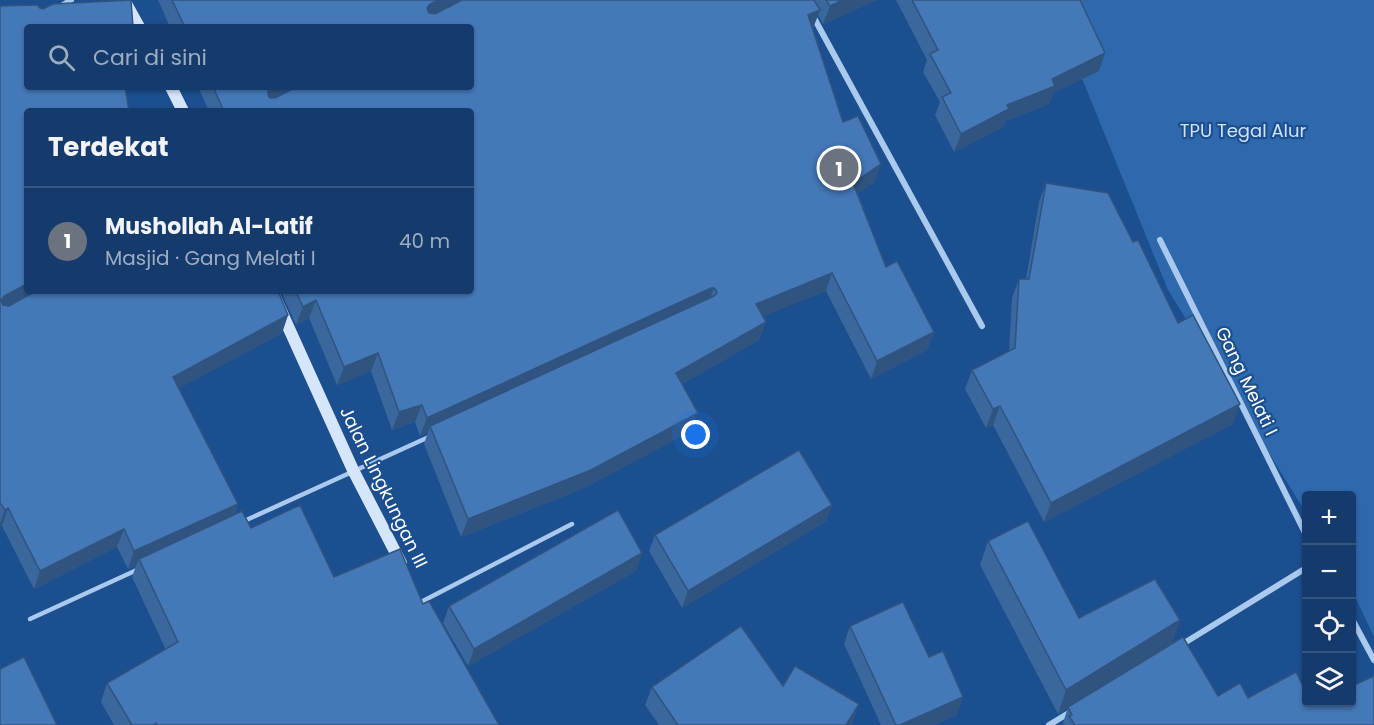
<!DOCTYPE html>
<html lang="id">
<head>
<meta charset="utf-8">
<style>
  :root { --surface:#143b6b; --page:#1d4271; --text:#f1f3f6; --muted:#9dadc1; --line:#33557e; --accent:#e797bd }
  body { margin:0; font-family:Poppins,sans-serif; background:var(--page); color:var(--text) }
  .controls { position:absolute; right:18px; bottom:18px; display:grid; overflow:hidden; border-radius:6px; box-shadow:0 2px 4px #0004 }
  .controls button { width:54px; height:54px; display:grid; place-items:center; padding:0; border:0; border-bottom:2px solid var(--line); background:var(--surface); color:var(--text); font:30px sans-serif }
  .you { position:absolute; left:696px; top:435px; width:21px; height:21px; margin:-15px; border:4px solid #fff; border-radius:50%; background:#1a73e8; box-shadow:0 0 0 9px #1a73e833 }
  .badge { display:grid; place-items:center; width:39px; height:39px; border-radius:50%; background:var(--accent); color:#fff; font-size:20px; font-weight:700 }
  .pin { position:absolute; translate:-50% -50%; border:3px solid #fff; box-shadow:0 2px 6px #0006 }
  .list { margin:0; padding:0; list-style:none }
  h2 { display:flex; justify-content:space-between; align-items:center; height:78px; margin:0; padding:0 24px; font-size:26px }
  h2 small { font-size:20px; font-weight:400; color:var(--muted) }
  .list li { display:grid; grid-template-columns:39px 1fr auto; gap:18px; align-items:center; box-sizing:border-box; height:108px; padding:0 24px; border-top:2px solid var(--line) }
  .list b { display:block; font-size:22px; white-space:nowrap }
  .list p { margin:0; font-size:20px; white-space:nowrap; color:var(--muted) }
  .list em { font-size:20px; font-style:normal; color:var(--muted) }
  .icon { flex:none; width:33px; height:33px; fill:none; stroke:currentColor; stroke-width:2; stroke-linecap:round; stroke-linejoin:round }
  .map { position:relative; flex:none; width:1374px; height:725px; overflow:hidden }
  .search { position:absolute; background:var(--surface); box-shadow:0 2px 4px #0004; left:24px; top:24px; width:450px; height:66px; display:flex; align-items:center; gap:15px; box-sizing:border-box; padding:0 21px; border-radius:6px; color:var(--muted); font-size:22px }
  .panel { position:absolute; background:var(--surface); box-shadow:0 2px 4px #0004; left:24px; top:108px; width:450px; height:186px; border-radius:6px }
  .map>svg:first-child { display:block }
</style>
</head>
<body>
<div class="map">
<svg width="1374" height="725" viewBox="0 0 1374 725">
  <rect width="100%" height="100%" fill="#1b4f8f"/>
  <path fill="#2e69ad" d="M1042,0H1374V637L1352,590V496H1306V513L1168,290L1081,76Z"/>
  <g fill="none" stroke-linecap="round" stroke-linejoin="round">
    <g stroke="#a9c9ee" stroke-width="4.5">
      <path d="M242,522L431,436"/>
      <path d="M421,602L572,524"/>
      <path d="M30,619L139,569"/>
    </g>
    <g stroke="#a9c9ee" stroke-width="6">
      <path d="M60,7L71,0"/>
      <path d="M813,16L982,326"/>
      <path d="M1160,240L1306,535"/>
      <path d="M1352,619L1374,660"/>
      <path d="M1181,645L1306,568"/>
      <path d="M1049,725L1072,711"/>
    </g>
    <g stroke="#d6e6fa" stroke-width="12">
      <path d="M124,0L139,27"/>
      <path d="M171,87L183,111"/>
      <path d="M272,291L353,470L401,563"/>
    </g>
  </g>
  <g fill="#3a679d">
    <path d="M158,0H877L823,24L818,15L813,28L843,122L875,182L858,193L886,267L934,332L927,350L871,379L826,291L762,316L766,322L759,340L682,384L691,431L584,488L461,537L424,444L428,432L420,436L415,422L392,430L371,371L337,385L309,318L296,325L281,291H471V111H209L198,87H471V27H170Z"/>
    <path d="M896,0H1080L1105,53L1099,71L1053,93L1049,104L1005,121L1003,127L954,152L935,115L940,102L923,72L927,60Z"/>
    <path d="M0,6L27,291L288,315L282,333L179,388L238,504L234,515L251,528L334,577L423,604L499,725H114L101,702L107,683L166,650L132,577L136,566L128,569L117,547L34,589L2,526L0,527Z"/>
    <path d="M1046,183L1133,242L1233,424L1044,522L993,425L986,428L965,389L972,370L1009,351L1012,298L1019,279H1026L1039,202Z"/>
    <path d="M832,505L826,521L682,608L649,551L655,535Z"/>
    <path d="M988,541L1079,618L1172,644L1058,714L980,565Z"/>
    <path d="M642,553L636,571L468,666L443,623L449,606Z"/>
    <path d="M850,626L929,657L957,715L934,725H881L844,644Z"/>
    <path d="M783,686L853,722L851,725H659L645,705L652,687Z"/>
    <path d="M1218,696L1313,704L1374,725H1064L1063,723L1068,707Z"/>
  </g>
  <g fill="#305480">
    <path d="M439,0H468L424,22L427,8L430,4Z"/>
    <path d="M843,0H877L823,24L830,6Z"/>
    <path d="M820,10L813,28L802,33L808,15Z"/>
    <path d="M1105,53L1099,71L1053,93L1049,104L1005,121L1003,127L954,152L961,134L1007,105L1052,79Z"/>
    <path d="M273,87H301L264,106L268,91Z"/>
    <path d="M881,164L875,182L847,200L853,183Z"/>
    <path d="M832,273L826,291L749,322L756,304Z"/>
    <path d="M27,284V291H41L0,313L1,300L4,296Z"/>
    <path d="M711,288H714L707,306L430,426L428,432L420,436L427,418Z"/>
    <path d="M316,300L309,318L296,325L303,307Z"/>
    <path d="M288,315L282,333L166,395L173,377Z"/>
    <path d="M766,322L759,340L670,391L676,373Z"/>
    <path d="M934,332L927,350L871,379L877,361Z"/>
    <path d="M378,353L371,371L337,385L344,367Z"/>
    <path d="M1240,404L1233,424L1044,522L1051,503Z"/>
    <path d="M422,405L415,422L392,430L399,412Z"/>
    <path d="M1000,406L993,425L986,428L993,409Z"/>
    <path d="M698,413L691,431L584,488L461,537L468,519Z"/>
    <path d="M238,504L231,522L139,559L136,566L128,569L134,551Z"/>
    <path d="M832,505L826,521L682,608L688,591Z"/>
    <path d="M8,508L2,526L0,527V523L5,510Z"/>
    <path d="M124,529L117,547L34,589L40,571Z"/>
    <path d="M642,553L636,571L468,666L474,649Z"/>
    <path d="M1180,620L1172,644L1058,714L1066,690Z"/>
    <path d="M963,697L957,715L934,725H900Z"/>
    <path d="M859,704L853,722L851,725H846Z"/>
  </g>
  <g fill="#4478b7" stroke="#305480" stroke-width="1.5">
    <path d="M131,0L133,27H27V87H125L129,111H27V284L4,296L1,300L3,305L9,306L36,291H278L288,315L173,377L238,504L134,551L124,529L40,571L8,508L5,510L0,503V6L37,5L40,8L43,9L53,4Z"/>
    <path d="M172,0H439L430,4L427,8L429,13L435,14L462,0H814L820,10L808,15L843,122L858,116L881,164L853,183L886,267L897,261L934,332L877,361L832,273L756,304L766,322L676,373L698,413L591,470L468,519L430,426L714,296L717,293L716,290L714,288H711L427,418L422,405L399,412L378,353L344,367L316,300L303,307L296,291H471V111H224L213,87H273L268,91V95L270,98H275L296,87H471V27H185Z"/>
    <path d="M826,0H843L830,6Z"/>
    <path d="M912,0H1080L1105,53L1052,79L1055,86L1007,105L1009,109L961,134L942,97L951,93L930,54L938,50Z"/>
    <path d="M1046,183L1108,193L1133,242L1138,240L1178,323L1193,315L1240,404L1051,503L1000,406L993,409L972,370L1015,348L1019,279H1029Z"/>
    <path d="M799,450L832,505L688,591L655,535Z"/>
    <path d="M300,505L334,577L400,549L423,604L429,601L499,725H157L156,723L153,725H132L107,683L178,642L139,559L242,511L251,528Z"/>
    <path d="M618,510L642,553L474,649L449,606Z"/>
    <path d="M1028,521L1079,618L1155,579L1180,620L1066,690L988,541Z"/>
    <path d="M903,602L929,657L943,651L963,697L900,725H896L850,626Z"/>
    <path d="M741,626L783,686L795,666L859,704L846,725H678L652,687Z"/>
    <path d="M1183,637L1218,696L1240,683L1248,698L1296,672L1306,692V702H1312L1313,704L1315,702H1352V686L1374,676V725H1075L1069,716L1072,715L1068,707Z"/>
    <path d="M24,657L57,725H0V669Z"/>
  </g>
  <g text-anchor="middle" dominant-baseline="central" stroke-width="4.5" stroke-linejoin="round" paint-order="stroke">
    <g font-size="18" fill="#cfe3fa" stroke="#1b4f8f">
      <text x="1243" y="130">TPU Tegal Alur</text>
    </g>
    <g font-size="18" fill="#fff" stroke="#1b4f8f">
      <text transform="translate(1247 381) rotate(64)">Gang Melati I</text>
      <text transform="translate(384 487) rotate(64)">Jalan Lingkungan III</text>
    </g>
  </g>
</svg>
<div class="controls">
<button>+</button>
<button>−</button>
<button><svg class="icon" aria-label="locate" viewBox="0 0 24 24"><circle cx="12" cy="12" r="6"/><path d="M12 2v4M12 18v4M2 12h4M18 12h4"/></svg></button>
<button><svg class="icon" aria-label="layers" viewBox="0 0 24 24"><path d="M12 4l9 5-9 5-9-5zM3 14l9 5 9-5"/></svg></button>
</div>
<div class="you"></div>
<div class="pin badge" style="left:839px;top:168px;background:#6b7280">1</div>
<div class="search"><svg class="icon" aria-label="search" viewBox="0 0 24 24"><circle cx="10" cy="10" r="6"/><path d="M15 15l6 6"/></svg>Cari di sini</div>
<section class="panel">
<h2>Terdekat<small></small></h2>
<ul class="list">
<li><span class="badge" style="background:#6b7280">1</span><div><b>Mushollah Al-Latif</b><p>Masjid · Gang Melati I</p></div><em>40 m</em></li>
</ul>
</section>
</div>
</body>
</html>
